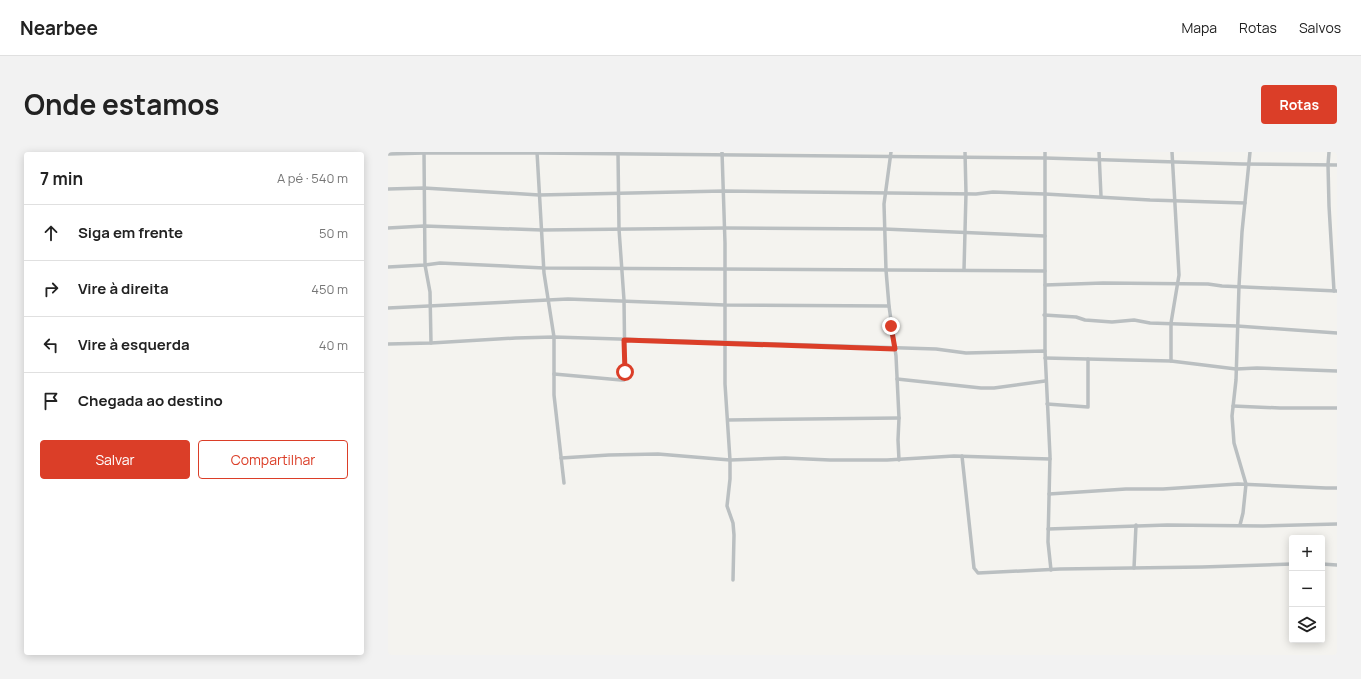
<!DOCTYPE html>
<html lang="pt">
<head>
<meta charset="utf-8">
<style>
  :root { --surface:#fff; --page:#f2f2f2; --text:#222; --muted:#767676; --line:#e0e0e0; --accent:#db3e28 }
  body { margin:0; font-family:Manrope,sans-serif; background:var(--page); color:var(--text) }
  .controls { position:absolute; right:12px; bottom:12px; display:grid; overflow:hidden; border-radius:4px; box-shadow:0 2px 10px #0003 }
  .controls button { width:36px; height:36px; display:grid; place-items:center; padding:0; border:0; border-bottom:1px solid var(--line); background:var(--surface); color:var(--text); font:20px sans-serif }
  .stop { position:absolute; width:12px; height:12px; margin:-9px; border:3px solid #db3e28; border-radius:50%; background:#fff }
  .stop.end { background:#db3e28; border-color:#fff; box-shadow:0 1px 4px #0008 }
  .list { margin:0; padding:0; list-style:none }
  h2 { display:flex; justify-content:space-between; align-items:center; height:52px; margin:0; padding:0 16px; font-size:17px }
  h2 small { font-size:13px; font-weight:400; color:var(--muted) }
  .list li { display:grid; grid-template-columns:26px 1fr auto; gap:12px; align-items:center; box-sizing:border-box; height:56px; padding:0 16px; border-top:1px solid var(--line) }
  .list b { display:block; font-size:15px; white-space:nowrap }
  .list em { font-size:13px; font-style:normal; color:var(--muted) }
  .actions { display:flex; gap:8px; padding:12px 16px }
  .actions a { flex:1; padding:9px 0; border:1px solid var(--accent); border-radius:4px; text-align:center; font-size:14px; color:var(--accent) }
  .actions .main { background:var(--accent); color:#fff }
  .icon { flex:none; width:22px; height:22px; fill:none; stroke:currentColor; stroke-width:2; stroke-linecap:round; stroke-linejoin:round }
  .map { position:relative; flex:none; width:949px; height:503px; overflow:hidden; border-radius:4px }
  header { display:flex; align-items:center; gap:24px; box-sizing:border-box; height:56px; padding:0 20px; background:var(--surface); border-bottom:1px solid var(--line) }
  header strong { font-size:19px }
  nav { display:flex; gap:22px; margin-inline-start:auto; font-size:14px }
  .intro { display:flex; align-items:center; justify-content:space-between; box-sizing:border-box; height:96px; padding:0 24px }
  h1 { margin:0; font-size:28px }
  .button { padding:10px 18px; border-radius:4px; background:var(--accent); color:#fff; font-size:14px; font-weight:700 }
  main { display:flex; gap:24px; padding:0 24px }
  aside { flex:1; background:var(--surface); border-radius:4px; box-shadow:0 2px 10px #0003 }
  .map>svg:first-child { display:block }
</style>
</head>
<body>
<header>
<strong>Nearbee</strong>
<nav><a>Mapa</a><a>Rotas</a><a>Salvos</a></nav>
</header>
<div class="intro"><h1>Onde estamos</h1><a class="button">Rotas</a></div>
<main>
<aside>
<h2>7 min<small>A pé · 540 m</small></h2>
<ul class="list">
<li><svg class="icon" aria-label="ahead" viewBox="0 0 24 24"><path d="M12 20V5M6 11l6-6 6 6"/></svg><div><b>Siga em frente</b></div><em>50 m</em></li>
<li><svg class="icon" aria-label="right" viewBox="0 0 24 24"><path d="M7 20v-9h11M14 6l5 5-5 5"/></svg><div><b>Vire à direita</b></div><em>450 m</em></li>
<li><svg class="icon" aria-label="left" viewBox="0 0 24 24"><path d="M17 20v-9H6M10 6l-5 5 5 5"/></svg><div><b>Vire à esquerda</b></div><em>40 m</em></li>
<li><svg class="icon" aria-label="arrive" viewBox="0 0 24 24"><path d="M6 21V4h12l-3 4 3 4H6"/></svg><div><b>Chegada ao destino</b></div></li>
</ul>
<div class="actions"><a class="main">Salvar</a><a>Compartilhar</a></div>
</aside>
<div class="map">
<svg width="949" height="503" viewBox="0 0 949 503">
  <rect width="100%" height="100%" fill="#f4f3ef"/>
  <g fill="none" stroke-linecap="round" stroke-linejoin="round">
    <g stroke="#babfc1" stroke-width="3.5">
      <path d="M36,0L37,113L42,140L43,191"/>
      <path d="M149,0L156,121L166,185V243L176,331"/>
      <path d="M334,0L337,91V232L342,308V327L339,354L345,371L346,383L345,428"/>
      <path d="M503,0L496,52L498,118L501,154L508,204L511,266L510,288L511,308"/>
      <path d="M711,0L713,44"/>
      <path d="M784,0L791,123L783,171V209L848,217L869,216L949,219"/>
      <path d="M941,0L940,13L941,54L946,139"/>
      <path d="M0,2L36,1H149L657,6L854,12L949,13"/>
      <path d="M0,37L36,36L151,43L336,39L588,42L605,40L657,42L762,48L857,51"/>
      <path d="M0,76L36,74L154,78L337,76L496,77L657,84"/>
      <path d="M0,115L37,113L52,111L156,116L657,119"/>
      <path d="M576,118L578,41L577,0"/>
      <path d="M657,133L715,131L820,132L834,134L949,139"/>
      <path d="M0,156L180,147L337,153L501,154"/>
      <path d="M656,163L688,165L697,168L724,170L746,168L762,171L849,174L949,181"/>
      <path d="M0,192L43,191L128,186L166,185L548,197L578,201L657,199L662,304L660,390L663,418"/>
      <path d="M657,199V0"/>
      <path d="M657,206L783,209"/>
      <path d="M166,222L233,228H236L237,226L236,148L231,77L230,1"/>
      <path d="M509,227L593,236H606L657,229"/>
      <path d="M659,252L700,255V207"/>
      <path d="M845,254L892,256H949"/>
      <path d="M340,268L511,266"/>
      <path d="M574,304L586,416L590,421L672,417L814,415L904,412"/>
      <path d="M173,306L221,303L270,302L342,308L397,306L442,308H499L566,304L662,307"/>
      <path d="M661,342L738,337H775L850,332L938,336H949"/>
      <path d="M852,373L855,361L858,332L846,291L844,264L848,228L851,134L854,80L862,0"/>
      <path d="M660,377L779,373L875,374L949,372"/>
      <path d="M934,412L949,413"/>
      <path d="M746,416L748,373"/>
    </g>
  </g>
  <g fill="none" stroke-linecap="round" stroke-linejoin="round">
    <path stroke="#db3e28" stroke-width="5" d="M237,220L236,188L507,197L503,174"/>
  </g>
</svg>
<div class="controls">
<button>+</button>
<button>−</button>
<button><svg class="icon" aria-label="layers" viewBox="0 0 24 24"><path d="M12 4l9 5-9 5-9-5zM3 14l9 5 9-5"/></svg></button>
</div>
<div class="stop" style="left:237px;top:220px"></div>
<div class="stop end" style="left:503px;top:174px"></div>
</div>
</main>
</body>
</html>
